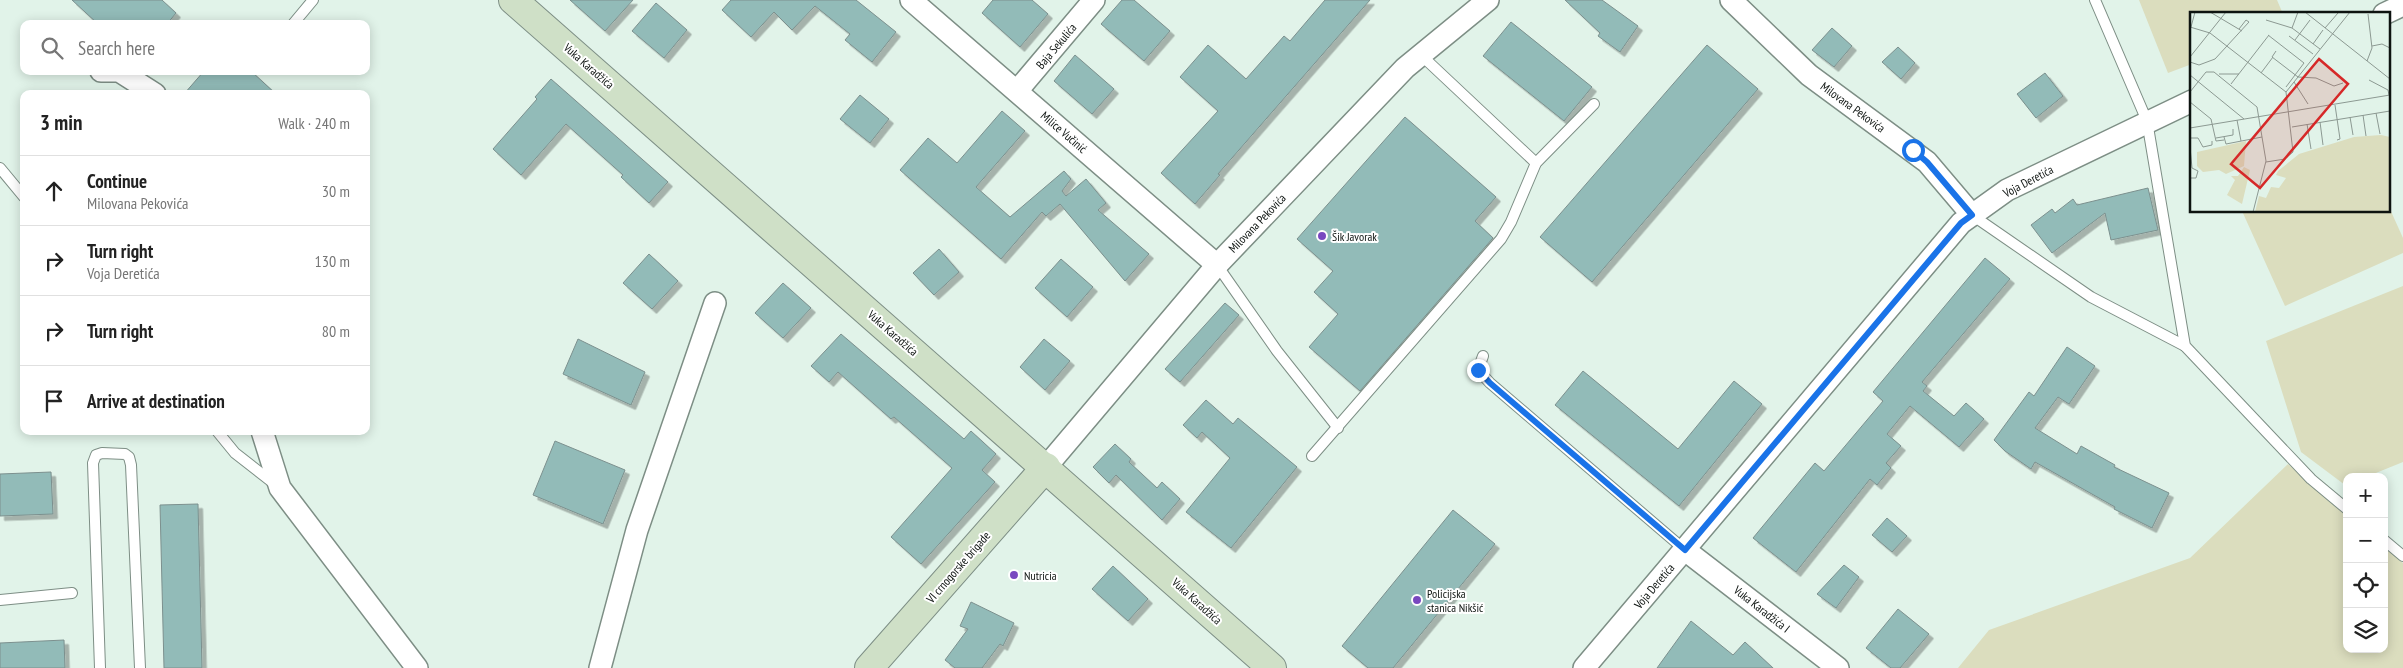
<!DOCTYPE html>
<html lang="en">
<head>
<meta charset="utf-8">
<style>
  :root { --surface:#fff; --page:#f6f6f6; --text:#222; --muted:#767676; --line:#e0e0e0 }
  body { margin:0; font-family:"PT Sans Narrow",sans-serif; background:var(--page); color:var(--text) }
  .controls { position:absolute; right:15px; bottom:15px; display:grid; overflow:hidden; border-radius:10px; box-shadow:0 2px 12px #0003 }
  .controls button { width:45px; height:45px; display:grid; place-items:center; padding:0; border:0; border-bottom:1px solid var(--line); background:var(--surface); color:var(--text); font:25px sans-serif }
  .stop { position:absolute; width:15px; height:15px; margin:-11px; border:4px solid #1a73e8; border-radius:50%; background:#fff }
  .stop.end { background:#1a73e8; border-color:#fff; box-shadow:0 1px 5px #0008 }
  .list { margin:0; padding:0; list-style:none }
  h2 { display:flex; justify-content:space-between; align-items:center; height:65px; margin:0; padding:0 20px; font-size:21px }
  h2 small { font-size:16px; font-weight:400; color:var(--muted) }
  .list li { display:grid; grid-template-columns:32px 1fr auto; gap:15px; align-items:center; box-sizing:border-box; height:70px; padding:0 20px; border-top:1px solid var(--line) }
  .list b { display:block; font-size:19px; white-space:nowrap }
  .list p { margin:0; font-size:16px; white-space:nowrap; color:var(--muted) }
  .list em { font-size:16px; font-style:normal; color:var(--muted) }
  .icon { flex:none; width:28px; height:28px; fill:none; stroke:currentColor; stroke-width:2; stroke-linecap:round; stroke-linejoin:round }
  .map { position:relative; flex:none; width:2403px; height:668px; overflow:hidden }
  .search { position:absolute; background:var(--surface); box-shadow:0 2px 12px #0003; left:20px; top:20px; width:350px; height:55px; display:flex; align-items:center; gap:12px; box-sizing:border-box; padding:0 18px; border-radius:10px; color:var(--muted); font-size:19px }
  .panel { position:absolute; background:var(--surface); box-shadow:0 2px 12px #0003; left:20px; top:90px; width:350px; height:345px; border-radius:10px }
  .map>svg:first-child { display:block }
</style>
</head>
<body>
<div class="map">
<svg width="2403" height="668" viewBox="0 0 2403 668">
  <defs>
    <filter id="shadow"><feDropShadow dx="4.5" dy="4.5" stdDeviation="0" flood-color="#0004"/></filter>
  </defs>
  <rect width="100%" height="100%" fill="#e1f3e9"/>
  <g fill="#dbddbe">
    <path d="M2139,0H2277L2283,14H2192V64L2168,73Z"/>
    <path d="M2389,207L2403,238V253L2285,306L2242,211H2389Z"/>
    <path d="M2403,286V462L2366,477H2347L2345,485L2301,452L2266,341Z"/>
    <path d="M2288,464L2347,515V649H2384V547L2403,563V668H1958L1989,630L2190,558Z"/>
  </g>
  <g fill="#92bbb8" stroke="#7c908e" filter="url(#shadow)">
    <path d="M72,0H162L176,13L167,24H98Z"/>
    <path d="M570,0H633L605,31Z"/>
    <path d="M731,0H856L896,32L872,62L845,40L850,34L815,6L792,30L774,12L751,37L722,10Z"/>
    <path d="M993,0H1032L1048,14L1020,47L982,13Z"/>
    <path d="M1122,0H1134L1170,31L1144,61L1101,24Z"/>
    <path d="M1325,0H1370L1218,174L1220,175L1195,204L1161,173L1218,111L1180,77L1208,45L1246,79L1284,36L1290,41Z"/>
    <path d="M1565,0H1602L1638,26L1620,52L1598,36L1600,33Z"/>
    <path d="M656,3L687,30L664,58L632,31Z"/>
    <path d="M1511,22L1592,87L1564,121L1483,56Z"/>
    <path d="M1832,28L1852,46L1834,67L1812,50Z"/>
    <path d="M1707,45L1758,89L1592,282L1540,237Z"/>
    <path d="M1898,47L1915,63L1901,79L1882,62Z"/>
    <path d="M1075,55L1114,89L1092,114L1054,81Z"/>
    <path d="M204,71H251L276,94H184Z"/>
    <path d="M2045,73L2063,96L2036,118L2017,94Z"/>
    <path d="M551,79L668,182L649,203L621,177L623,175L566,124L521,175L493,149L537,99L535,97Z"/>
    <path d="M860,95L889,119L870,143L840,119Z"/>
    <path d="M1002,111L1025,131L976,187L1010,217L1064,171L1071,179L1062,191L1066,196L1086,179L1106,203L1098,210L1149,254L1125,281L1060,204L1046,216L1042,212L1001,259L900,170L928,138L957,163Z"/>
    <path d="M1405,117L1496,197L1475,221L1493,238L1360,391L1309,347L1338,314L1314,292L1333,271L1297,239Z"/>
    <path d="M2148,188L2158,230L2111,240L2105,213L2052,253L2031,225L2052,209L2055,213L2073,199L2077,205Z"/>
    <path d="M939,249L959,272L934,295L913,273Z"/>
    <path d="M649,254L678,281L652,309L623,283Z"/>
    <path d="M1985,258L2010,279L1922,382L1927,386L1923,391L1954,416L1966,403L1984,419L1959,447L1910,406L1887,434L1901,446L1886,463L1891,468L1877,485L1870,479L1796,572L1753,538L1815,463L1824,471L1883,401L1873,392Z"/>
    <path d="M1061,259L1093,287L1067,317L1035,288Z"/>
    <path d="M783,283L811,308L783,338L755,313Z"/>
    <path d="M1225,303L1239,315L1180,382L1165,369Z"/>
    <path d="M841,334L964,439L971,431L996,454L982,470L995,482L921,564L891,537L952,468L894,417L891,419L838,372L829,382L811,366Z"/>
    <path d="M578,339L645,372L631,405L563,374Z"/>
    <path d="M1044,339L1070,361L1045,390L1020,367Z"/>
    <path d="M2067,347L2095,366L2069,404L2058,397L2035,428L2077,454L2081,446L2115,465L2114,467L2169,493L2152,528L2114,509L2115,507L2035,462L2031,469L2005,451L1994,440L2029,392L2034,396Z"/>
    <path d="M1583,371L1678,449L1734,381L1762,404L1679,506L1555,405Z"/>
    <path d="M1206,400L1233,424L1238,418L1297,467L1231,548L1186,512L1230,458L1202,432L1197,438L1183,425Z"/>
    <path d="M555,441L625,470L603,524L533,495Z"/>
    <path d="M1115,444L1131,459L1129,462L1157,488L1162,482L1180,499L1162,520L1116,475L1109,483L1093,467Z"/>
    <path d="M51,472L53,514L0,516V474Z"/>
    <path d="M198,504L202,668H164L160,505Z"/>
    <path d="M1453,510L1495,544L1393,668H1368L1342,646Z"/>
    <path d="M1887,518L1907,536L1892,552L1872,535Z"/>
    <path d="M1844,565L1859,577L1836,608L1817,594Z"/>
    <path d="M1113,566L1148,599L1128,621L1092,589Z"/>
    <path d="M971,602L1014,623L1003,646L1000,644L982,668H955L945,660L968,629L960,626Z"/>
    <path d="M1898,609L1929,634L1900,668H1891L1866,648Z"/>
    <path d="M1691,621L1733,655L1745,642L1773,668H1657Z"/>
    <path d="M64,640L65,668H0V643Z"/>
  </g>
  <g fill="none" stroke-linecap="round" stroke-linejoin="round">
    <defs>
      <g id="lane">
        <path d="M2095,0L2147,121L2185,346L2311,479L2347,509"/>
        <path d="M293,24L313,0"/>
        <path d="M1421,55L1536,163"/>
        <path d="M0,168L24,197"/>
        <path d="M1972,215L2091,297L2185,346"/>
        <path d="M1217,265L1277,351L1338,428"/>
        <path d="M1483,356L1478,370L1490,383L1685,550"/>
        <path d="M217,431L235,453L276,485"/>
        <path d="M1312,456L1501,239L1511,222L1536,163L1594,104"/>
        <path d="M2384,540L2403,556"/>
        <path d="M0,600L72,593"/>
        <path d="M100,668L93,463L96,455L102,453L125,454L129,457L131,465L140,668"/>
      </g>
      <g id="street">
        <path d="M911,0L1217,265"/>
        <path d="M1731,0L1809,75L1927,162L1972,215"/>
        <path d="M2384,14L2403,5"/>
        <path d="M101,71H119L155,94"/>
        <path d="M1017,91L1094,0"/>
        <path d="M262,431L280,488L417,668"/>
        <path d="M1046,467L1217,265L1405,68L1488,0"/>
        <path d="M1685,550L1838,668"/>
        <path d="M600,668L637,530L715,303"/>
        <path d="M1584,668L1961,223L2007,190L2192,101"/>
      </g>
      <g id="secondary">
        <path d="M513,0L1272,668"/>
        <path d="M869,668L1046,467"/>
      </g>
    </defs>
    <use href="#lane" stroke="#7d8e85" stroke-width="12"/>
    <use href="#street" stroke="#7d8e85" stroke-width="24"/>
    <use href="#secondary" stroke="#7d8e85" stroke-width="30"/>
    <use href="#lane" stroke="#fff" stroke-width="10"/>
    <use href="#street" stroke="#fff" stroke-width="21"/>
    <use href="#secondary" stroke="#cfe0c7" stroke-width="28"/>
  </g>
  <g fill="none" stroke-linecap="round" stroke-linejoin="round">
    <path stroke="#1a73e8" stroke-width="6" d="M1478,370L1490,383L1685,550L1961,223L1972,215L1927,162L1913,150"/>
  </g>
  <g fill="#7948c0" stroke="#fff" stroke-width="2">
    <circle cx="1322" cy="236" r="5"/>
    <circle cx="1014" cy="575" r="5"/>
    <circle cx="1417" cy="600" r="5"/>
  </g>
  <g text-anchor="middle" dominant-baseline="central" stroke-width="4" stroke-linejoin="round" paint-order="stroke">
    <g font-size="12" fill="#0d1310" stroke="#fff">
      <text transform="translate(1056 46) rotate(-50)">Baja Sekulića</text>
      <text transform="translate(589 66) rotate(41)">Vuka Karadžića</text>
      <text transform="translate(1853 107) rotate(36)">Milovana Pekovića</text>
      <text transform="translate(1064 132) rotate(41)">Milice Vučinić</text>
      <text transform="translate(2028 181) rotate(-28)">Voja Deretića</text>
      <text transform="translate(1257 223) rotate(-46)">Milovana Pekovića</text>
      <text transform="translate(893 333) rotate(41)">Vuka Karadžića</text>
      <text transform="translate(958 567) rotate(-49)">VI crnogorske brigade</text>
      <text transform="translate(1654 586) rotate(-50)">Voja Deretića</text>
      <text transform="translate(1197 601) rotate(42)">Vuka Karadžića</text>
      <text transform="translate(1762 609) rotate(38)">Vuka Karadžića I</text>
    </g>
    <g font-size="12" fill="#0d1310" stroke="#fff" text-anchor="start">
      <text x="1332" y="236">Šik Javorak</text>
      <text x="1024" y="575">Nutricia</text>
      <text x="1427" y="593">Policijska<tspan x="1427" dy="14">stanica Nikšić</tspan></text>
    </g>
  </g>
  <g transform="translate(2190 12)">
    <rect width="200" height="200" fill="#e1f3e9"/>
    <path d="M191,123L200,125V200H65L69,184L76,186L81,175L89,176L96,166L86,163L88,159L109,142L164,125ZM56,129L54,154L36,162L29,158L13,160L7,154V140ZM54,155L60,158L52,192L37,183L45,168L41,164H48Z" fill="#dbddbe"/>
    <path fill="none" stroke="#8c9992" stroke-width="1" d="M20,0L52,19M115,0L200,67M76,8L102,16L130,37M0,15L20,21L96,80M1,15L5,0M102,16L108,0M135,16L148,1M78,23L114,51L96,75M99,24L123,42M105,28L120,8M123,32L133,18M182,34L192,32L200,36M86,39L82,45L108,65L126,66L144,74L153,71M0,45L36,0M177,49L182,36L178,2M0,50L9,53L25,47L59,10L56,8L49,17M71,61L83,45M29,62H49M0,63L54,107M179,68L198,78L199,83M104,70L118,92M41,72L79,23M0,80L16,60H24L67,95L76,149L63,200M0,90L21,107L26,129L34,128M145,93L150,127L147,128M186,101L190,122M173,103L176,124M160,105L163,123M47,108L51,129M130,110L133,133M117,112L121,137M102,115L200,99M0,116L200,83M34,125L36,132L72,125M0,126H8L13,135L22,133V129M26,126L43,123V117M0,135L2,156M76,150L95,147L103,140L96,80L160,0M0,166H6L8,159L2,156"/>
    <path fill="#d62828" fill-opacity="0.15" stroke="#d62828" stroke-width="2.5" d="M129,47L158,72L70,176L41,152Z"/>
    <rect width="200" height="200" fill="none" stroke="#0d1310" stroke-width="2.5"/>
  </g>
</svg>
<div class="controls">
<button>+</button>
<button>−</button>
<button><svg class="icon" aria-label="locate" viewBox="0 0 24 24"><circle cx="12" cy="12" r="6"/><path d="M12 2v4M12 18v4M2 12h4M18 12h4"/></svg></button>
<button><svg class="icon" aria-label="layers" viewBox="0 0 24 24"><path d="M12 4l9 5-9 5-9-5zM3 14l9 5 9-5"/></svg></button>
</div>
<div class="stop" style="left:1913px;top:150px"></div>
<div class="stop end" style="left:1478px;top:370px"></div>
<div class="search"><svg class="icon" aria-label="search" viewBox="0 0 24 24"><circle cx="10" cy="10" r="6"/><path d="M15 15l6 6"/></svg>Search here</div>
<section class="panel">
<h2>3 min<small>Walk · 240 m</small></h2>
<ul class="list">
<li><svg class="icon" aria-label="ahead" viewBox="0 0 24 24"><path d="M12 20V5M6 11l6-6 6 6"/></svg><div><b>Continue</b><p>Milovana Pekovića</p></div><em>30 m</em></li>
<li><svg class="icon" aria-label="right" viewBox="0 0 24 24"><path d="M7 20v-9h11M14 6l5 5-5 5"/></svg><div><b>Turn right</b><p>Voja Deretića</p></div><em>130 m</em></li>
<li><svg class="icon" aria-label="right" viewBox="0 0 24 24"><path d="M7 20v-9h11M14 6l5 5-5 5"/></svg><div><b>Turn right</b></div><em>80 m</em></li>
<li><svg class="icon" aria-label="arrive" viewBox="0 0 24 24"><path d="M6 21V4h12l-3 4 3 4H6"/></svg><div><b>Arrive at destination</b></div></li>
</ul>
</section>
</div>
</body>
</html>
